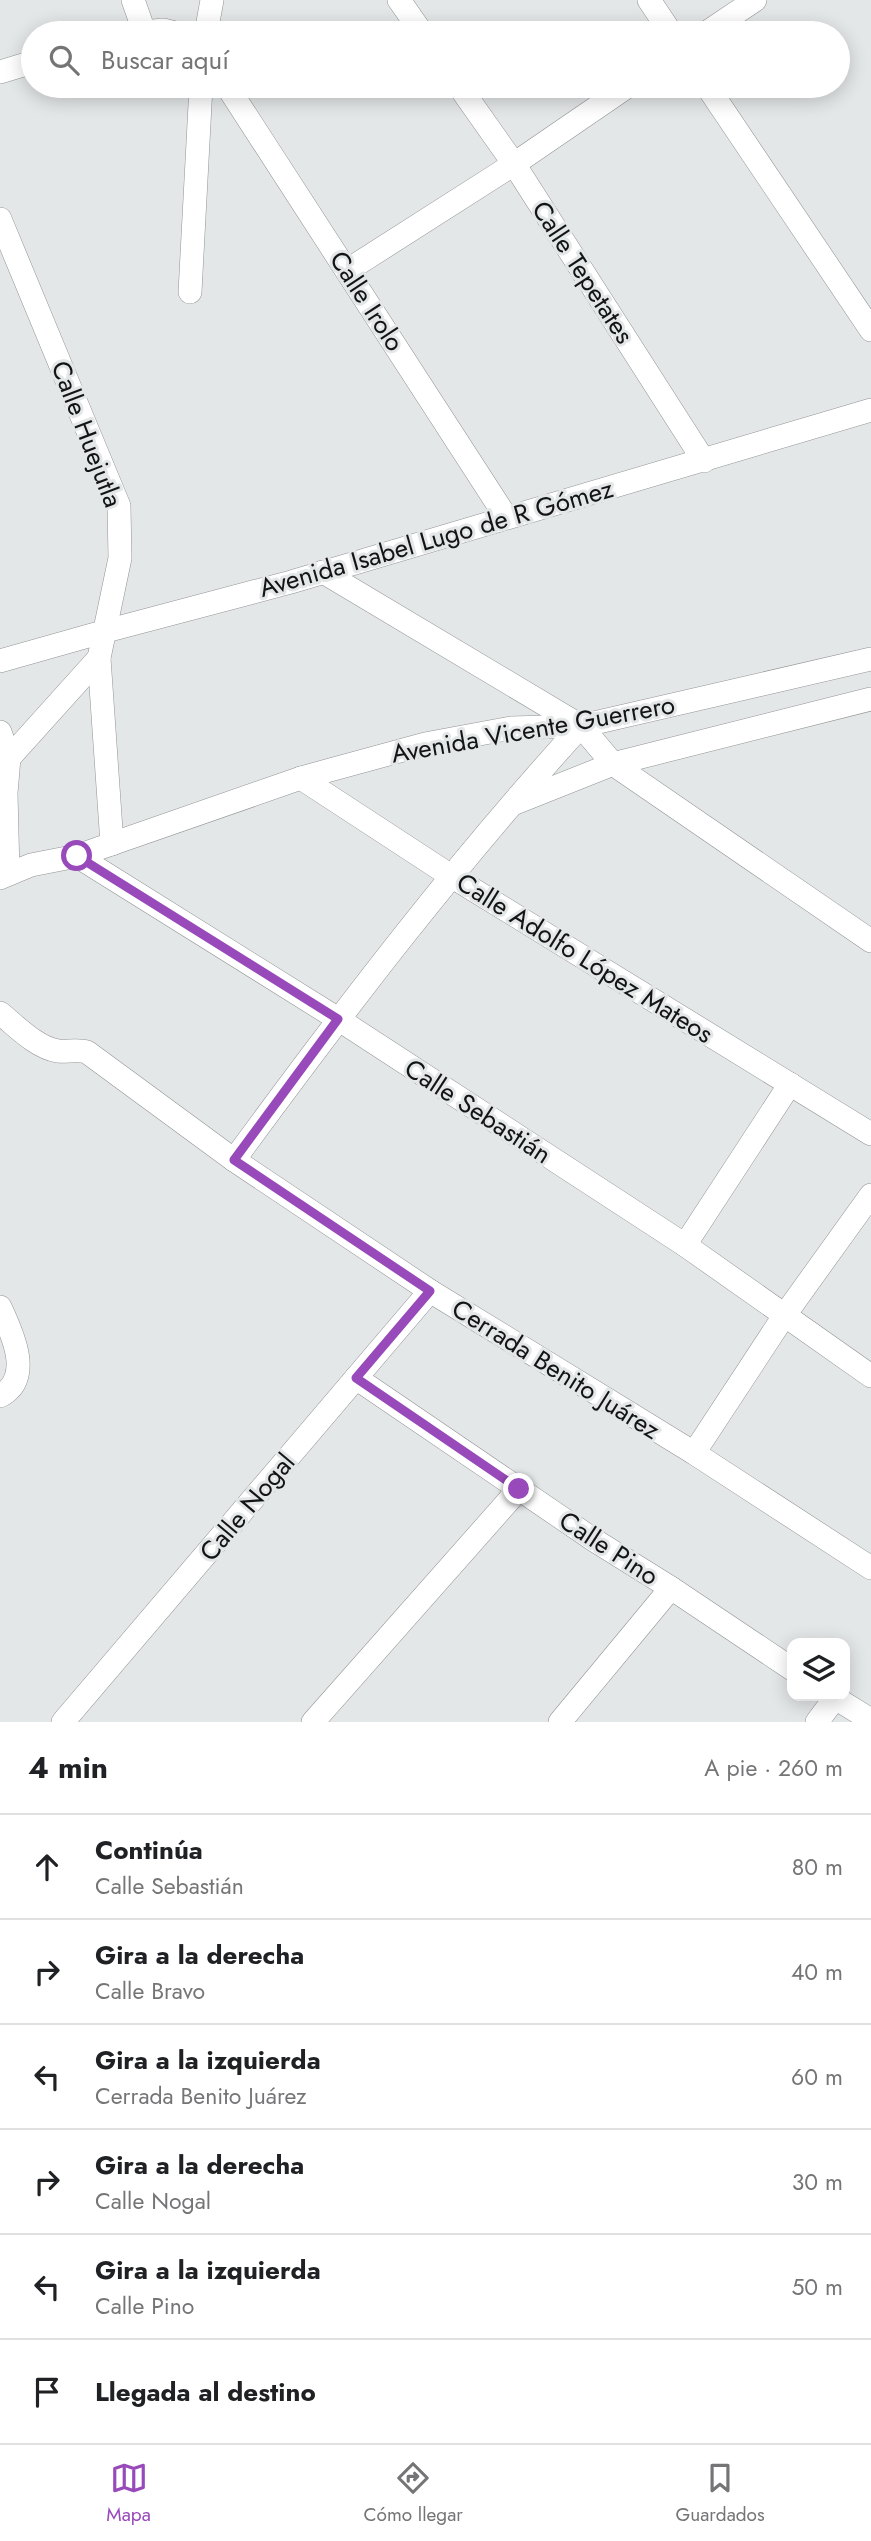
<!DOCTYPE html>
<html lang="es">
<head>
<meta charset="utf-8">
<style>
  :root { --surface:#fff; --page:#f6f6f6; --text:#202124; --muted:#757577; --line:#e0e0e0; --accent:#9849ba }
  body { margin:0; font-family:Jost,sans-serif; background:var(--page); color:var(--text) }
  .controls { position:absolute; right:21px; bottom:21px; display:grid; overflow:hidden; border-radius:14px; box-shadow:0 4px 18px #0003 }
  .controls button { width:63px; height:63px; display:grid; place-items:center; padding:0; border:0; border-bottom:2px solid var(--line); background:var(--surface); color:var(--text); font:35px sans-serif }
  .stop { position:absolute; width:21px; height:21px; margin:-16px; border:5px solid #9849ba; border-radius:50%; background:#fff }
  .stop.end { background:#9849ba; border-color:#fff; box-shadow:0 2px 7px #0008 }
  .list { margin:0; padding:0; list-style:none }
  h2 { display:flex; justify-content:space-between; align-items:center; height:91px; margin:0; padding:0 28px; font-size:30px }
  h2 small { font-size:23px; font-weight:400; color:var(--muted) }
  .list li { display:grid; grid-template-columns:46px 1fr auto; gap:21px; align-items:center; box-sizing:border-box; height:105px; padding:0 28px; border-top:2px solid var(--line) }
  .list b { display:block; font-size:26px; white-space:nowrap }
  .list p { margin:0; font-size:23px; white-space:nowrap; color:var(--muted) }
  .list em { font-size:23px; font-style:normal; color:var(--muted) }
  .icon { flex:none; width:38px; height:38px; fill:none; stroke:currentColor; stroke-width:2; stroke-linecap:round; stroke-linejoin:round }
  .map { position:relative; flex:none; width:871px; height:1722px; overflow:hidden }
  .search { position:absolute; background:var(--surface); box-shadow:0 4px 18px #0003; left:21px; right:21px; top:21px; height:77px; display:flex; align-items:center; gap:18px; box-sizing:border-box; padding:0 24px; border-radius:38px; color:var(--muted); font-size:26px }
  .sheet { height:721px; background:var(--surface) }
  nav { display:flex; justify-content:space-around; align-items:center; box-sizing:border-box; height:98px; border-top:2px solid var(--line); background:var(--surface); font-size:19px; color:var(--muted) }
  nav a { display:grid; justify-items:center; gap:4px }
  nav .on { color:var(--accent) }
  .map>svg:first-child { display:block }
</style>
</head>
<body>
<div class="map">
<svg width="871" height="1722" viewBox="0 0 871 1722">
  <rect width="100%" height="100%" fill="#e4e7e8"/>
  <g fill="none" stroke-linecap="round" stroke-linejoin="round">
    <defs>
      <g id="minor">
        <path d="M133,0L144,31"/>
        <path d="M399,0L422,33"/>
        <path d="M649,0L671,33"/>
        <path d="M136,33L163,30L175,33"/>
        <path d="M206,33L212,0"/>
        <path d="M706,33L755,0"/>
        <path d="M0,72L33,62"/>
        <path d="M227,86L506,517"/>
        <path d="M459,86L514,164L704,461"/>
        <path d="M707,86L871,330"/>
        <path d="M0,219L119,506L120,558L99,658L112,844"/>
        <path d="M348,270L514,164L628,86"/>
        <path d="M190,292L201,86"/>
        <path d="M323,572L581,726L613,764L871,941"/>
        <path d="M0,661L106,631L291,582L871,410"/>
        <path d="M0,732L9,758L6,793L8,873"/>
        <path d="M9,758L99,658"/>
        <path d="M301,778L451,876L871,1134"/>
        <path d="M515,803L613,764L871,699"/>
        <path d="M77,856L338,1019L685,1245L871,1376"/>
        <path d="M0,878L31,865L77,856L301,778L425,744L511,728L581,726L871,659"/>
        <path d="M0,1013C16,1026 37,1048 58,1051C68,1052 77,1049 87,1052L234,1160L430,1291L694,1453L871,1568"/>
        <path d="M234,1160C344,1010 456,863 581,726"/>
        <path d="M685,1245L790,1084"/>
        <path d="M0,1307C12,1333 34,1378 0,1396"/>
        <path d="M356,1378L594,1540L671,1588L792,1669"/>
        <path d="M694,1453L784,1316L871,1195"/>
        <path d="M832,1696L871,1720"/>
        <path d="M63,1722L430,1291"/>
        <path d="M313,1722L519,1489"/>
        <path d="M560,1722L671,1588"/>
        <path d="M817,1722L835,1698"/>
      </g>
    </defs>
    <use href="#minor" stroke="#919395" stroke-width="24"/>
    <use href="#minor" stroke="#fff" stroke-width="23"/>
  </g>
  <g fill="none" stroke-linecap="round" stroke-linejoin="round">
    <path stroke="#9849ba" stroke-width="9" d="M77,856L338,1019L234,1160L430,1291L356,1378L519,1489"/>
  </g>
  <g text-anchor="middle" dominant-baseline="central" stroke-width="6" stroke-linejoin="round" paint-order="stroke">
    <g font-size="26" fill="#131415" stroke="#e4e7e8">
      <text transform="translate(583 272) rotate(57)">Calle Tepetates</text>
      <text transform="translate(367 301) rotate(57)">Calle Irolo</text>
      <text transform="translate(87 434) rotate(69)">Calle Huejutla</text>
      <text transform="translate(436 538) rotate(-16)">Avenida Isabel Lugo de R Gómez</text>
      <text transform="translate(533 729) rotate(-10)">Avenida Vicente Guerrero</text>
      <text transform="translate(585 958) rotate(32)">Calle Adolfo López Mateos</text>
      <text transform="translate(478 1111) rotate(33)">Calle Sebastián</text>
      <text transform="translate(556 1369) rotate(32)">Cerrada Benito Juárez</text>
      <text transform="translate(247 1507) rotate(-50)">Calle Nogal</text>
      <text transform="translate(609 1548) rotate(33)">Calle Pino</text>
    </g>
  </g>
</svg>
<div class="controls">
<button><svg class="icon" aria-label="layers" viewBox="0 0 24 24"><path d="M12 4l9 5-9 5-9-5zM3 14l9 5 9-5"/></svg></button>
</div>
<div class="stop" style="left:77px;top:856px"></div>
<div class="stop end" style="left:519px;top:1489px"></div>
<div class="search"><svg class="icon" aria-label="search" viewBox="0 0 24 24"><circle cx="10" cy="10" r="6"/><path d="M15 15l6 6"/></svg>Buscar aquí</div>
</div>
<section class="sheet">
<h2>4 min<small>A pie · 260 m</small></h2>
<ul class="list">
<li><svg class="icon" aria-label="ahead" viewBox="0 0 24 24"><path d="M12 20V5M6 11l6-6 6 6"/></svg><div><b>Continúa</b><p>Calle Sebastián</p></div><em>80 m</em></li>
<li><svg class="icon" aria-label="right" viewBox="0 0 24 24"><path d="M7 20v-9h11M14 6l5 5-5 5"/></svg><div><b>Gira a la derecha</b><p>Calle Bravo</p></div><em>40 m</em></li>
<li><svg class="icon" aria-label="left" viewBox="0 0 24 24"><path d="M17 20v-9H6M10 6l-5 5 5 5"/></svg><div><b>Gira a la izquierda</b><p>Cerrada Benito Juárez</p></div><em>60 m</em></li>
<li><svg class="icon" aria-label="right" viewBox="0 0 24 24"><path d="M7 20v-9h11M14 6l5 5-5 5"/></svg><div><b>Gira a la derecha</b><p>Calle Nogal</p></div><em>30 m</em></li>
<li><svg class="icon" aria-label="left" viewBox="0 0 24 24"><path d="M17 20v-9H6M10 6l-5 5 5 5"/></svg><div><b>Gira a la izquierda</b><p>Calle Pino</p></div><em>50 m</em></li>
<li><svg class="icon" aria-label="arrive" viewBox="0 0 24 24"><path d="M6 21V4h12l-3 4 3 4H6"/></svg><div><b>Llegada al destino</b></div></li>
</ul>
</section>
<nav>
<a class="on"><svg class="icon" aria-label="map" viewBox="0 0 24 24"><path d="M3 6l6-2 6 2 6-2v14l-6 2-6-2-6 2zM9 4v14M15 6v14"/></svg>Mapa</a>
<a><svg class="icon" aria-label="directions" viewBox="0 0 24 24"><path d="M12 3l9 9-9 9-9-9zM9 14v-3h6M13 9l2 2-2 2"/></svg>Cómo llegar</a>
<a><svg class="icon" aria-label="saved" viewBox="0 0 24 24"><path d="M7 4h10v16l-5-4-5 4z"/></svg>Guardados</a>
</nav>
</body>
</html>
